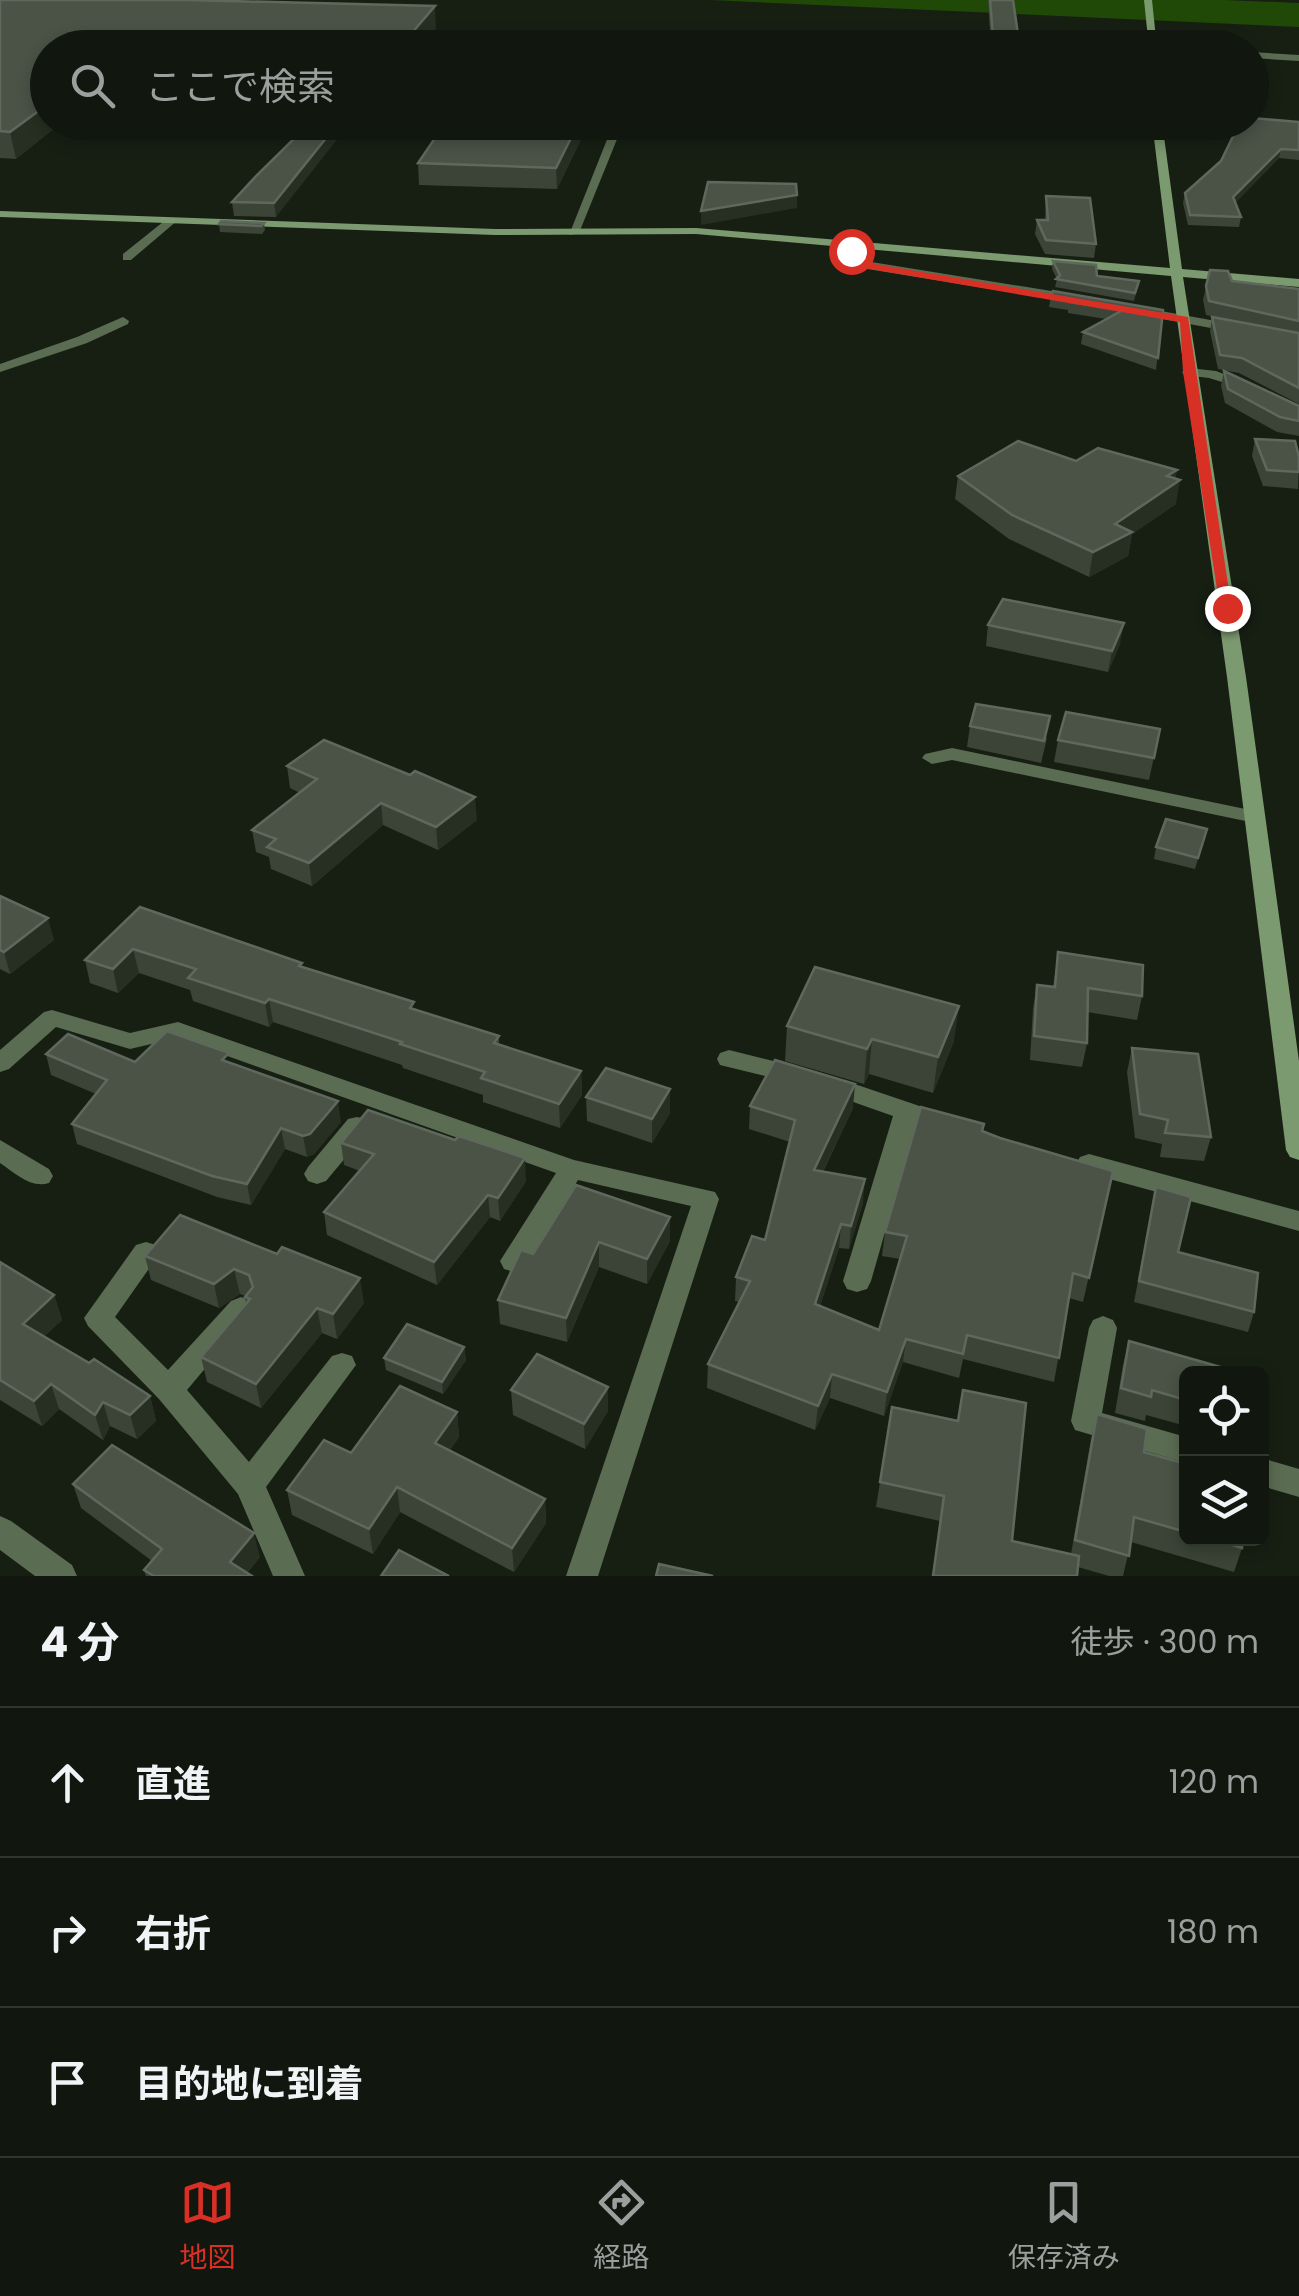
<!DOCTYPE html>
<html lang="ja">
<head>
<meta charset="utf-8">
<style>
  :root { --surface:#11170e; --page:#1e241c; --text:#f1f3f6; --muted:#9c9f9e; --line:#30362e; --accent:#d93025 }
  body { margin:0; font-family:Poppins,"Noto Sans JP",sans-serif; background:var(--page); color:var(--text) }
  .controls { position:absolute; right:30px; bottom:30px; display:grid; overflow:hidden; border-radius:15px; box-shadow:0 5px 15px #0003 }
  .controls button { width:90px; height:90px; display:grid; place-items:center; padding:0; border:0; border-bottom:2px solid var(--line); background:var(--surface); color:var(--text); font:50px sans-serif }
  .stop { position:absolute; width:30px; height:30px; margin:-22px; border:8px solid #d93025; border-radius:50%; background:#fff }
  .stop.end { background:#d93025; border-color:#fff; box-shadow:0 2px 10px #0008 }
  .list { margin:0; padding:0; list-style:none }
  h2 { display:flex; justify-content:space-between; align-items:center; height:130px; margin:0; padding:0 40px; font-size:42px }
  h2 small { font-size:32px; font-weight:400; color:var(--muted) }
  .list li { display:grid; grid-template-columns:65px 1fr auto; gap:30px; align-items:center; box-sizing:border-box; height:150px; padding:0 40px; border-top:2px solid var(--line) }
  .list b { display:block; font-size:38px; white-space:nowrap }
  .list em { font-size:32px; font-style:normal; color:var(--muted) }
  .icon { flex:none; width:55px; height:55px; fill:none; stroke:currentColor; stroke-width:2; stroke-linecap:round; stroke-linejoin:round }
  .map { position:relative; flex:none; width:1299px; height:1576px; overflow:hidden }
  .search { position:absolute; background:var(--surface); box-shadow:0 5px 15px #0003; left:30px; right:30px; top:30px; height:110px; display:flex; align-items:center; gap:25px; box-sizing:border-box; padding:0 35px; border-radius:55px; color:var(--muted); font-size:38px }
  .sheet { height:580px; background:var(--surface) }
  nav { display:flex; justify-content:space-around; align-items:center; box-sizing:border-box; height:140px; border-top:2px solid var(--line); background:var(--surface); font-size:28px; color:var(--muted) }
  nav a { display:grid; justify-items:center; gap:5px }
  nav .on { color:var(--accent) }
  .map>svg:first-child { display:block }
</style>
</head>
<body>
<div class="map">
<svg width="1299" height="1576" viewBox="0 0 1299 1576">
  <rect width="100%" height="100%" fill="#171f13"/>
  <path fill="#204807" d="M710,0H1225L1299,3V27Z"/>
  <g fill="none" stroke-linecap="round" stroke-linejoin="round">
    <g fill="#5a6c52" fill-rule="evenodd">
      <path d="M647,40H653L652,48H644Z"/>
      <path d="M1071,43L1099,45L1103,48H1068Z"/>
      <path d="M1252,52L1299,55V61L1252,58Z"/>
      <path d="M614,122H624L579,233L569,235Z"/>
      <path d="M168,218L178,220L131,260H123V254Z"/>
      <path d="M851,240L857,243L859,260L1076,295L1082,299L1076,303L849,266L845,243Z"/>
      <path d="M1139,307L1238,325L1244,329L1238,333L1135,314L1133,311Z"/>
      <path d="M123,317L129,321L128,324L87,343L0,372V364L77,337Z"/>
      <path d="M1189,368L1216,371L1252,385L1245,389L1209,378L1184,375L1182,372Z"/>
      <path d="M952,748L1255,811L1265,817L1255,823L952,760L932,764L922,758L925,754Z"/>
      <path d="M52,1010L130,1033L178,1022L574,1160L715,1192L719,1199L598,1576H566L691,1206L578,1180L524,1269L514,1272L504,1269L500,1261L556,1173L177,1038L130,1049L56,1027L9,1069L0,1072V1050L44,1012Z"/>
      <path d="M729,1050L802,1068L805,1074L802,1080L793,1083L720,1065L717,1059L720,1053Z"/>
      <path d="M831,1076L949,1116L953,1123L949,1130L940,1132L916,1124L871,1281L867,1289L857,1292L847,1289L843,1281L893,1116L822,1091L819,1085L822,1079Z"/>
      <path d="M357,1117L366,1119L370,1126L366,1133L326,1181L317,1184L308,1181L304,1174L308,1167L348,1119Z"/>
      <path d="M0,1140L49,1169L53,1176L49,1183C31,1189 15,1173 0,1163Z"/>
      <path d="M1089,1154L1299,1211V1231L1080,1171L1076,1164L1080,1157Z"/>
      <path d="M146,1242L156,1245L160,1253L115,1317L168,1370L231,1301L241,1297L251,1301L255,1309L187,1390L249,1462L332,1356L342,1353L352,1356L356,1365L266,1487L305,1576H273L238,1494L159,1399L88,1326L84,1318L136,1245Z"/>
      <path d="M1103,1316L1113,1320L1117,1328L1102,1413L1186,1437V1463L1075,1430L1071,1421L1089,1328L1093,1320Z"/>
      <path d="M1262,1458L1299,1469V1497L1262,1486Z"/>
      <path d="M0,1516L11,1521L72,1565L77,1576H35L0,1550Z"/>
    </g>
    <g fill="#7c9a70" fill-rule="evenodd">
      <path d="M1144,0H1152L1157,48H1149Z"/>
      <path d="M1152,122H1162L1182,269L1299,279V287L1183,277L1246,677L1299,1061V1160L1290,1157L1286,1150L1227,677L1171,276L696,234L495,235L0,217V211L495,229L696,228L1170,268Z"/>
    </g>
  </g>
  <g fill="#3b4437">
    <path d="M0,0L436,29L48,48V122H62L16,159L0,158Z"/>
    <path d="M988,0H1013L1020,48H991Z"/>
    <path d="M311,122L276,217L234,216L232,202Z"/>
    <path d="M1299,122V160L1279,158L1235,203L1241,217L1239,227L1188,225L1183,203L1185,193Z"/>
    <path d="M587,127L557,189L419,185L418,163Z"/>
    <path d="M1046,196L1096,244L1094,258L1045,254L1035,234L1037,220H1045Z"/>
    <path d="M264,223L265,230L262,234L220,232L219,224Z"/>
    <path d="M1053,261L1097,276L1139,281L1134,301L1055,287L1057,279L1052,269Z"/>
    <path d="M1210,270L1232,281L1299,289V404L1239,373L1218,369L1210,331L1212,317L1246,323L1206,315L1203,300Z"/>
    <path d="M1051,296L1163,310L1156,370L1081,344L1083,332L1106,319L1068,313V310L1049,307Z"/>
    <path d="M1224,371L1299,406V436L1277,432L1225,403L1221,386Z"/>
    <path d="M1255,439L1299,457L1298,489L1263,486L1252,456Z"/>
    <path d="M1076,461L1177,470L1175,479L1176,504L1132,534L1128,556L1089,577L1009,539L955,499L958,476Z"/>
    <path d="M988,625L1120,644L1108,672L986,646Z"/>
    <path d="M970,726L1047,738L1041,763L967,747Z"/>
    <path d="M1160,729L1149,780L1054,762L1058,740Z"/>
    <path d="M287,766L477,820L438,850L383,825L312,886L271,869L269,857L256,852L252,830L300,793L290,788Z"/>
    <path d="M1207,829L1195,869L1154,859L1156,847Z"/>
    <path d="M0,896L54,940L10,974L0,969Z"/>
    <path d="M140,907L302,963V967L415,1009L499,1036V1044L581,1071L582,1095L560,1128L483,1102V1095L403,1068L402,1065L273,1022L269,1027L193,1001L190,990L139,973L118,993L90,983L85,960Z"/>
    <path d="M1058,952L1142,996L1137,1020L1087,1012V1043L1082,1067L1030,1060L1033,1008L1037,985L1053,987Z"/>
    <path d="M787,1026L954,1041L933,1093L869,1074L864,1084L785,1061Z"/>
    <path d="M1132,1048L1211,1137L1204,1161L1160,1157L1162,1144L1135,1138L1127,1072Z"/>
    <path d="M46,1054L135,1062L231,1063L341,1122L314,1154L307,1157L285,1149L251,1205L217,1197L77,1144L72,1124L96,1094L51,1075Z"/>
    <path d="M586,1097L670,1113L652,1143L587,1121Z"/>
    <path d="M750,1106L853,1108L823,1172L863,1203L849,1249L839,1248L820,1306L879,1330L900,1259L882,1256L885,1232L983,1132L1000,1138L1113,1171L1083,1302L1069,1298L1054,1382L963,1359L959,1378L903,1362L884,1416L830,1398L815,1430L707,1388L708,1364L740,1302L735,1301L736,1277L765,1240L790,1142L749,1129Z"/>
    <path d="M341,1143L526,1181L500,1221L490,1217L437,1285L327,1235L324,1212L360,1171L344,1165Z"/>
    <path d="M576,1185L670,1241L647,1284L599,1267L567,1342L500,1324L498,1300L533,1254Z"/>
    <path d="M1156,1187L1178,1252L1254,1312L1248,1332L1134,1302Z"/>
    <path d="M180,1215L364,1303L337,1339L322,1333L261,1408L207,1382L201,1357L246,1304L245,1296L240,1294L219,1308L151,1280L145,1256Z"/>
    <path d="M0,1262L54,1295L62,1320L44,1336L150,1396L156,1421L137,1439L110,1426L103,1440L59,1409L42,1426L0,1400Z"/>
    <path d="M1129,1341L1186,1374V1426L1146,1415L1145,1421L1115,1413L1123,1365Z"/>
    <path d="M464,1347L466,1360L443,1394L386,1370L384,1358Z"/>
    <path d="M608,1387V1411L585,1449L513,1415L511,1390Z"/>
    <path d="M892,1407L1012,1541L1071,1554L1091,1439L1097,1414L1144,1452L1186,1464V1538H1243L1242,1548L1234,1572L1131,1542L1123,1576H1109L1078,1567L1077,1576H933L940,1521L876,1507Z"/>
    <path d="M457,1412L459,1437L450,1450L545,1499L546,1523L514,1572L400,1512L373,1554L292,1515L287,1490L351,1453Z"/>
    <path d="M73,1484L260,1557L247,1573L252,1576H146L144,1570L152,1561L81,1508Z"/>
  </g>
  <g fill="#262f22">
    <path d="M435,6L436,29L420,48H399Z"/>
    <path d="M48,104V122H62L16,159L10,132Z"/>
    <path d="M339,122L350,123L276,217L274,203Z"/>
    <path d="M579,122H587V127L557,189L556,168Z"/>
    <path d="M1281,149L1279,158L1231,207L1233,197Z"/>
    <path d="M797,195V208L701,225V211Z"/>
    <path d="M1177,470L1174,485L1180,480L1176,504L1132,534L1128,556L1089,577L1093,552L1115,524L1167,476Z"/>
    <path d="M1124,623L1120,644L1108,672L1112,651Z"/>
    <path d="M475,797L477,820L438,850L436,827Z"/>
    <path d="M381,803L383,825L312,886L309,863Z"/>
    <path d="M48,918L54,940L10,974L4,952Z"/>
    <path d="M133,949L139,973L118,993L113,969Z"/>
    <path d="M269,999L273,1022L269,1027L265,1003Z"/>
    <path d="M959,1006L954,1041L933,1093L938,1057Z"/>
    <path d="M872,1039L869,1074L864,1084L867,1049Z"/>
    <path d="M581,1071L582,1095L560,1128L559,1104Z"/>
    <path d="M855,1084L853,1108L812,1194L814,1170Z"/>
    <path d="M670,1089V1113L652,1143V1119Z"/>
    <path d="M338,1101L341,1122L314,1154L307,1157L303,1136Z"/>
    <path d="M281,1128L285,1149L251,1205L247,1184Z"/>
    <path d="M525,1158L526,1181L500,1221L498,1198Z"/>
    <path d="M865,1179L863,1203L849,1249L851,1226Z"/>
    <path d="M488,1195L490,1217L437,1285L434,1262Z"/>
    <path d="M670,1217V1241L647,1284V1259Z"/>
    <path d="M841,1224L839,1248L813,1327L815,1304Z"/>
    <path d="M599,1242V1267L567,1342L566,1318Z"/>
    <path d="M234,1269L240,1294L219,1308L214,1284Z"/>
    <path d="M360,1278L364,1303L337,1339L333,1314Z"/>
    <path d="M54,1295L62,1320L31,1349L23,1324Z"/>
    <path d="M317,1308L322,1333L261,1408L256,1384Z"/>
    <path d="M906,1339L903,1362L884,1416L887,1392Z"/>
    <path d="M464,1347L466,1360L443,1394L442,1382Z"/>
    <path d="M832,1374L830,1398L815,1430L818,1406Z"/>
    <path d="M51,1384L59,1409L42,1426L34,1401Z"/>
    <path d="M608,1387V1411L585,1449L584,1424Z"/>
    <path d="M150,1396L156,1421L137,1439L130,1415Z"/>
    <path d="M103,1402L110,1426L103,1440L95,1415Z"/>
    <path d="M457,1412L459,1437L438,1468L435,1443Z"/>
    <path d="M397,1487L400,1512L373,1554L369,1529Z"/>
    <path d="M545,1499L546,1523L514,1572L512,1548Z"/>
    <path d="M254,1533L260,1557L244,1576L230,1562Z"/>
  </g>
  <g fill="#4b5347" stroke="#5f685c" stroke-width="2.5">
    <path d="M0,0H187L435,6L399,48H48V104L10,132L0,131Z"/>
    <path d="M990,0H1013L1020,48H994Z"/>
    <path d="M856,36L934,38L935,48H855Z"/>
    <path d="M1252,118L1299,122V150L1281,149L1233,197L1241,217L1190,215L1185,193L1221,161L1240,122H1252Z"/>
    <path d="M311,122H339L274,203L232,202L257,175Z"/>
    <path d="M446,122H579L556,168L418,163Z"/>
    <path d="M708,182L796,184L797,195L701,211Z"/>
    <path d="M1046,196L1090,198L1096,244L1046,240L1037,220H1048Z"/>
    <path d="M221,221L264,223L261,226L219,224Z"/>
    <path d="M1053,261L1096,265L1097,276L1139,281L1135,293L1056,279L1060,275Z"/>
    <path d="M1210,270L1228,271L1232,281L1299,289V321L1209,301L1206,286Z"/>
    <path d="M1053,291L1163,310L1158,358L1083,332L1123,310L1070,302L1072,299L1051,296Z"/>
    <path d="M1212,317L1299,333V388L1242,358L1220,355Z"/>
    <path d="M1224,371L1299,406V421L1280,417L1228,389Z"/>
    <path d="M1255,439L1295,441L1299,457V472L1267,470Z"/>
    <path d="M1018,441L1076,461L1098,448L1177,470L1167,476L1180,480L1115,524L1132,532L1093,552L1012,515L958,476Z"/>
    <path d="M1003,599L1124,623L1112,651L988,625Z"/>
    <path d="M976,704L1050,716L1044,741L970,726Z"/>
    <path d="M1066,712L1160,729L1154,758L1058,740Z"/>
    <path d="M324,740L410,775L415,771L475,797L436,827L381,803L309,863L267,847L276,839L252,830L317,779L287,766Z"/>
    <path d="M1166,819L1207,829L1198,858L1156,847Z"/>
    <path d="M0,896L48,918L4,952L0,950Z"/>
    <path d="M140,907L302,963L299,966L414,1002L410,1008L499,1036L494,1043L581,1071L559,1104L481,1078L485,1072L400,1044L402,1042L269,999L265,1003L188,978L196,969L133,949L113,969L85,960Z"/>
    <path d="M1058,952L1143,965L1142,996L1088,988L1087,1043L1034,1036L1037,985L1055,987Z"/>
    <path d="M815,967L959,1006L938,1057L872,1039L867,1049L787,1026Z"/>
    <path d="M167,1031L229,1053L222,1060L338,1101L310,1134L303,1136L281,1128L247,1184L212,1176L72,1124L107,1080L46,1054L68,1034L135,1062Z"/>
    <path d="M1132,1048L1198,1054L1211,1137L1165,1133L1168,1120L1140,1114Z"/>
    <path d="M775,1060L855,1084L814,1170L865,1179L851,1226L841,1224L815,1304L879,1330L907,1236L885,1232L921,1107L984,1124L982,1131L1000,1138L1113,1171L1089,1278L1073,1273L1059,1358L967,1335L963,1354L906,1339L887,1392L832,1374L818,1406L708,1364L750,1281L736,1277L752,1236L765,1240L795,1120L750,1106Z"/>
    <path d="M606,1068L670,1089L652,1119L586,1097Z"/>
    <path d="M368,1110L455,1140L459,1136L525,1158L498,1198L488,1195L434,1262L324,1212L374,1154L341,1143Z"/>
    <path d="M576,1185L670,1217L647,1259L599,1242L566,1318L498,1300L521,1250L533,1254Z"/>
    <path d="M1156,1187L1191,1197L1178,1252L1258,1273L1254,1312L1139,1281Z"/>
    <path d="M180,1215L277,1254L282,1247L360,1278L333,1314L317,1308L256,1384L201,1357L250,1299L245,1297L253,1287L249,1275L234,1269L214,1284L145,1256Z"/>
    <path d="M0,1262L54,1295L23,1324L89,1363L94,1359L150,1396L130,1415L103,1402L95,1415L51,1384L34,1401L0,1380Z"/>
    <path d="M407,1324L464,1347L442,1382L384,1358Z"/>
    <path d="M1129,1341L1245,1374H1186V1400L1152,1390L1151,1397L1121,1388Z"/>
    <path d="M537,1354L608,1387L584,1424L511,1390Z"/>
    <path d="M400,1386L457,1412L435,1443L545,1499L512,1548L397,1487L369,1529L287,1490L324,1440L351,1453Z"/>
    <path d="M963,1390L1026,1403L1012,1541L1079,1556L1077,1576H933L944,1496L880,1482L892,1407L958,1421Z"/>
    <path d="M1097,1414L1147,1429L1144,1452L1186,1464V1532L1134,1517L1129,1556L1075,1540Z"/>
    <path d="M112,1445L254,1533L230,1562L252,1576H154L144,1570L162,1549L73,1484Z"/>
    <path d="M1210,1538H1243L1242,1548Z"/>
    <path d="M399,1550L449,1576H381Z"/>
    <path d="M659,1564L713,1576H656Z"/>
  </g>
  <path fill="#d93025" d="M848,249H854L857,261L1188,317L1232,611L1220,608L1183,372L1180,322L853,266L848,263Z"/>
</svg>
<div class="controls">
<button><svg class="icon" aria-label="locate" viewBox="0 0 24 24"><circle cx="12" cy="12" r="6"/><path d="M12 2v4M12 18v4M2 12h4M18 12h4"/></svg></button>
<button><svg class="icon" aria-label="layers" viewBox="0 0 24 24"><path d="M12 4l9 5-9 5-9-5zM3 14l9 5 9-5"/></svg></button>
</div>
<div class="stop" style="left:851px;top:251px"></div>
<div class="stop end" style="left:1227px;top:608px"></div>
<div class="search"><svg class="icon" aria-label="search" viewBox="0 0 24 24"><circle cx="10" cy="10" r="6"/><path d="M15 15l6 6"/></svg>ここで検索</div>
</div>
<section class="sheet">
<h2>4 分<small>徒歩 · 300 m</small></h2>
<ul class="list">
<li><svg class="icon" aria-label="ahead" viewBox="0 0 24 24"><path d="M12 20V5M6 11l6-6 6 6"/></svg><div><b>直進</b></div><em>120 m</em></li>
<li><svg class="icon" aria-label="right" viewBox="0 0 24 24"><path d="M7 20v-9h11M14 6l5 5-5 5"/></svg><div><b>右折</b></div><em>180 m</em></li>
<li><svg class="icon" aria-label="arrive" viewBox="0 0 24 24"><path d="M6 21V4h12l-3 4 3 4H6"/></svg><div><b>目的地に到着</b></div></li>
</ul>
</section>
<nav>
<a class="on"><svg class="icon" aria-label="map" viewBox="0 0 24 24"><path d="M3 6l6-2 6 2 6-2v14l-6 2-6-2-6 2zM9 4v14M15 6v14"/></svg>地図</a>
<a><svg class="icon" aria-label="directions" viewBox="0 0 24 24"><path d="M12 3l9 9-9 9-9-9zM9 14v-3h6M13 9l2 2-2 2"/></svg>経路</a>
<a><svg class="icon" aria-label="saved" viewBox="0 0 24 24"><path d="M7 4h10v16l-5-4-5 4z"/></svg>保存済み</a>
</nav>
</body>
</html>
